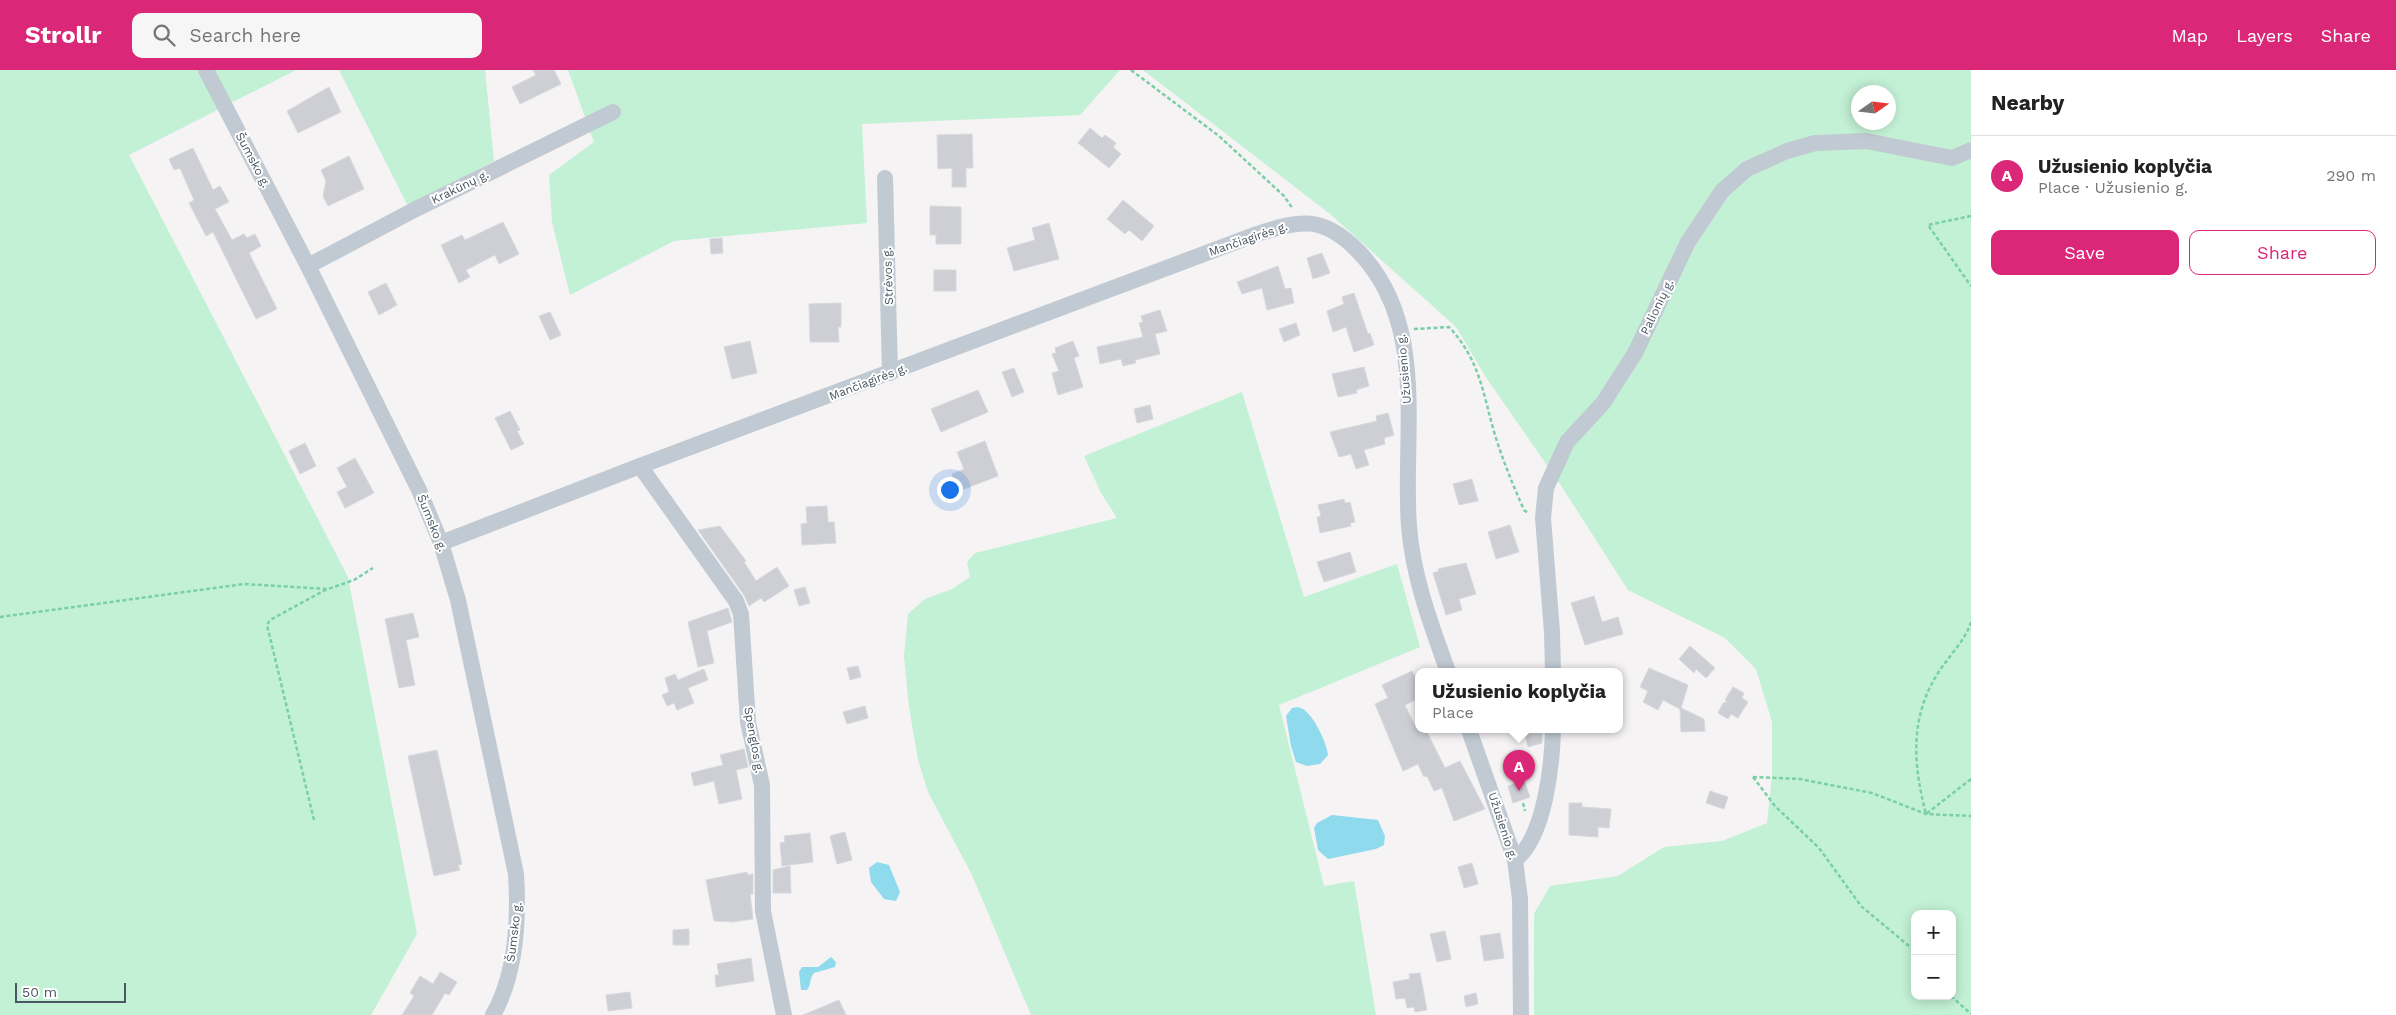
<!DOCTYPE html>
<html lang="en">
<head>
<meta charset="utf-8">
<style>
  :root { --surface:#fff; --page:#f6f6f6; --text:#222; --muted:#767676; --line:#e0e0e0; --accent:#db2777 }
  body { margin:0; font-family:"Work Sans",sans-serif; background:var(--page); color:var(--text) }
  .controls { position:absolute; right:15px; bottom:15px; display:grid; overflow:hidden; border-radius:10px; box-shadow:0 2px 12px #0003 }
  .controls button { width:45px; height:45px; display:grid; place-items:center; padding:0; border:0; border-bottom:1px solid var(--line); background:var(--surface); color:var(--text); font:25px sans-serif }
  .compass { position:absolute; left:1851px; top:15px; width:45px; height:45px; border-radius:50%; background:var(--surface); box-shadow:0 2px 12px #0003; rotate:76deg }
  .scale { position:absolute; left:15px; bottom:12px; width:111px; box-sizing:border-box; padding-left:5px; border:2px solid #4a5661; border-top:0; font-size:14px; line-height:18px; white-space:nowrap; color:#4a5661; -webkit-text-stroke:4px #fff; paint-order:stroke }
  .you { position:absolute; left:949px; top:419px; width:18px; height:18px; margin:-12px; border:4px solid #fff; border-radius:50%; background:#1a73e8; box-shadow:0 0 0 8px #1a73e833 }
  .badge { display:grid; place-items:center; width:32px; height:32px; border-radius:50%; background:var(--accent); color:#fff; font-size:16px; font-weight:700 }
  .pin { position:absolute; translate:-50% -41px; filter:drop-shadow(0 1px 2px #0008) }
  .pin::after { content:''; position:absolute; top:26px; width:18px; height:15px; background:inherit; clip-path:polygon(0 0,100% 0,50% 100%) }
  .popup { position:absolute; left:1415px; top:598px; width:208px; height:65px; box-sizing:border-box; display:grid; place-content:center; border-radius:10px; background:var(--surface); filter:drop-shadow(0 1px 4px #0005); font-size:16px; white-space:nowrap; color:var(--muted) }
  .popup b { font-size:19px; color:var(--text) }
  .popup::after { content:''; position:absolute; left:50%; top:100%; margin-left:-10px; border:10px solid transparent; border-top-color:var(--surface) }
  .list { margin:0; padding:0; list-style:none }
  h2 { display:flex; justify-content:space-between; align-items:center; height:65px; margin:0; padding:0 20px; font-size:21px }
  h2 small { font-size:16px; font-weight:400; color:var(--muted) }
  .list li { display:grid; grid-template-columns:32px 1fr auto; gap:15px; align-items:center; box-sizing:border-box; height:80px; padding:0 20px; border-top:1px solid var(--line) }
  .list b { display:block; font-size:19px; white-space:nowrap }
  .list p { margin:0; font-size:16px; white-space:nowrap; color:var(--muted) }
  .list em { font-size:16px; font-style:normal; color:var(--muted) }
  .actions { display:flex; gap:10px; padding:15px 20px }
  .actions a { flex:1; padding:11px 0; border:1px solid var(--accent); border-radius:10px; text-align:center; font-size:18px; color:var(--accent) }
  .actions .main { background:var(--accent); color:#fff }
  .icon { flex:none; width:28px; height:28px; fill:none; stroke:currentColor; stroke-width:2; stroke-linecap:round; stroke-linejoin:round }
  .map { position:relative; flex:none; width:1971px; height:945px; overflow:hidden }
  header { display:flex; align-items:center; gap:30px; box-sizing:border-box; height:70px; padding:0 25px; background:var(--accent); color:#fff }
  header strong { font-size:24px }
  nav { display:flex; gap:28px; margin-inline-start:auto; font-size:18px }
  .search { width:350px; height:45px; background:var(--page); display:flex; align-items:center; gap:12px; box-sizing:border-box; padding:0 18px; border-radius:10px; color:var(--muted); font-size:19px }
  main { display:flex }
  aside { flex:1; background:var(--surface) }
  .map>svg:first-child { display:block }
</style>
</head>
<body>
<header>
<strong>Strollr</strong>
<div class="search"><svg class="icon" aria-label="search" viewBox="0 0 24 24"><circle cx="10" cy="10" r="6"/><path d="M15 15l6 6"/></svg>Search here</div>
<nav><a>Map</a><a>Layers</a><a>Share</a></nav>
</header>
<main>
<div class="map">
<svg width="1971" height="945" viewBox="0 0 1971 945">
  <rect width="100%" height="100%" fill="#f5f3f3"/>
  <g fill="#c3f1d5" fill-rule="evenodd">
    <path d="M0,0H296L129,85L348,507L417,864L371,945H0Z"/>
    <path d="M339,0H485L494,91L408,136Z"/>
    <path d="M568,0H1120L1080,45L862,54L867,153L674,171L570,225L552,152L549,105L594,72Z"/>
    <path d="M1143,0H1971V945H1534V844L1550,816L1618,806L1664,777L1722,771L1767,753L1772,705V652L1756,599L1725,568L1628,520L1560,414L1487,309L1456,257L1330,144ZM1858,22H1888V52H1858ZM1915,844H1952V926H1915Z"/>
    <path d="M1242,322L1304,527L1397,494L1420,577L1279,635L1324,816L1354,811L1376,945H1031L972,805L928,722L918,690L909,637L904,586L908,544L925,529L952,519L970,507L967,492L975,483L1117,448L1101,423L1084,386Z"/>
  </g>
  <g fill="#90daee">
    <path d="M1298,637C1312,640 1326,671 1328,685L1320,694L1307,696L1296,692L1291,676L1286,646L1292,638Z"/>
    <path d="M1332,745L1378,750L1385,766L1384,775L1376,779L1328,789L1318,780L1314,758L1317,753Z"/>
    <path d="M877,792L889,795L900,822L896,831L884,829L871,812L869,798Z"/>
    <path d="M831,887L836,892L835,897L814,903C809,908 812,914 807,920H801L799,902L802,897H818Z"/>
  </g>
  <g fill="#cdcfd5" stroke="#d7d9de">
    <path d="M533,0H554L561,14L520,34L512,17L536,5Z"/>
    <path d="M329,17L341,42L298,63L287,41Z"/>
    <path d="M1090,58L1102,68L1105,65L1116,73L1113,77L1121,84L1109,98L1078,73Z"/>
    <path d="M972,64L973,98H966V117H952V98L938,99L937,65Z"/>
    <path d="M193,78L213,120L220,116L229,132L215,139L232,170L244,164L247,168L255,164L261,176L249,183L277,239L256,249L213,162L206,166L189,133L194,130L180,98L174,100L169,89Z"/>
    <path d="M349,86L364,119L328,136L323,126L326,111L321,100Z"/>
    <path d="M1123,130L1154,156L1142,171L1129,160L1125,164L1107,149Z"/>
    <path d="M930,136L961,137V174H936V165H930Z"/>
    <path d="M503,152L519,184L499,194L495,185L466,200L470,207L459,213L441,175L462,165L465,170Z"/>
    <path d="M1049,153L1059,189L1014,201L1007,178L1035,170L1032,158Z"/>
    <path d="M722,168L723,183L711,184L710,169Z"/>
    <path d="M1322,183L1330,203L1313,209L1307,188Z"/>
    <path d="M1278,196L1285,219L1291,218L1294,233L1267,240L1262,218L1242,224L1237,212Z"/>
    <rect x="934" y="200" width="22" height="21"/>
    <path d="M386,213L397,235L379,245L368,222Z"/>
    <path d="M1354,223L1368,264L1370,263L1374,275L1354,282L1346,257L1333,262L1327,241L1344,234L1342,227Z"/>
    <path d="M841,233V257H838L839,272H810L809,234Z"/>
    <path d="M1160,240L1167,261L1155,264L1160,284L1135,290L1136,293L1123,296L1121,289L1100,294L1097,277L1143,267L1139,253L1143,252L1141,246Z"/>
    <path d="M550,242L561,265L550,270L539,246Z"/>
    <path d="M1296,253L1300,265L1284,272L1279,259Z"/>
    <path d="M750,271L757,303L732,309L724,277Z"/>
    <path d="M1073,271L1079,286L1074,288L1083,317L1058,325L1052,303L1059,301L1052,284L1056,283L1055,278Z"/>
    <path d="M1364,297L1369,316L1356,320L1357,323L1338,327L1332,304Z"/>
    <path d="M1014,298L1024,322L1012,327L1002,302Z"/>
    <path d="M978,320L988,342L941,362L931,339Z"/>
    <path d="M1150,335L1153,349L1137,353L1134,339Z"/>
    <path d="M510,341L520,360L517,361L524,374L511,380L495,348Z"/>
    <path d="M1388,343L1394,365L1384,368L1385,374L1364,380L1369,395L1356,399L1351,384L1339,387L1330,362L1377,351L1376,346Z"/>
    <path d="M985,371L998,406L959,421L952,404L964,399L957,382Z"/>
    <path d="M305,373L316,396L300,404L289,381Z"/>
    <path d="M355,388L374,423L345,438L337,422L347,417L337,398Z"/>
    <path d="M1472,409L1478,431L1459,435L1453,414Z"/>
    <path d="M1344,429L1345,433L1350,432L1355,452L1350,453L1351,456L1320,463L1317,447L1321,446L1318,435Z"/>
    <path d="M827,436L828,452H834L836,473L802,475L801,454L807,453L806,437Z"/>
    <path d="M1510,455L1519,482L1496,489L1488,462Z"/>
    <path d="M720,456L746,491L744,492L756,511L777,497L789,516L764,532L761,528L749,536L744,525L698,460Z"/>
    <path d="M1350,482L1356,502L1324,512L1317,492Z"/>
    <path d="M1466,493L1476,524L1459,529L1462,540L1446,545L1433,503L1439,501L1438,499Z"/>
    <path d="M805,517L810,533L799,536L794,520Z"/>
    <path d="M1594,526L1602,552L1618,547L1623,564L1585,575L1571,533Z"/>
    <path d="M728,538L732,552L707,561L714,593L698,597L688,552Z"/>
    <path d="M413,543L419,567L406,570L415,615L399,618L385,549Z"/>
    <path d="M1690,576L1715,598L1706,608L1696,599L1694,603L1679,589Z"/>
    <path d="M858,596L861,607L850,610L847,598Z"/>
    <path d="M1649,598L1688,615L1681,638L1704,649L1705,661L1681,662L1680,639L1663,630L1658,640L1643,632L1648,621L1640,617Z"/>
    <path d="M704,599L708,610L688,618L694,633L677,640L674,633L667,636L662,625L669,622L665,608L675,604L678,610Z"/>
    <path d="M1412,601L1419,615V628L1405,635L1415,656L1419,654V660H1426L1445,698L1460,691L1485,739L1454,751L1442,718L1434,721L1427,706L1424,707L1418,694L1403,701L1375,634L1388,628L1382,615Z"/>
    <path d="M1733,617L1744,623L1742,628L1748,632L1738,648L1731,644L1728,649L1718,643L1723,633L1727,632L1725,630Z"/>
    <path d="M865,636L868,648L847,654L843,642Z"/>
    <path d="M1524,660H1542V673L1528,677Z"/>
    <path d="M744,679L748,697L736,700L742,729L719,734L714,711L694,716L691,703L723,695L720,685Z"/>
    <path d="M437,680L462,794L458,795L460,800L434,806L408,686Z"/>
    <path d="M1524,710L1530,727L1513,733L1508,716Z"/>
    <path d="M1710,721L1728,727L1724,739L1706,733Z"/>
    <path d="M1569,733H1582V737L1611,739L1609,758L1598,757V767L1569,765Z"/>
    <path d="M845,762L852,790L837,794L830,766Z"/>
    <path d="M810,763L813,792L782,796L780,773L785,772L784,766Z"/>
    <path d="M1472,793L1478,814L1464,818L1458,797Z"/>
    <path d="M790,796L791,823H773V800Z"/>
    <path d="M747,802L748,805L753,804V824H750L753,849L732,852L714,851L706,810Z"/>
    <path d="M689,859V875H673V860Z"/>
    <path d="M1445,861L1451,889L1437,892L1430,864Z"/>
    <path d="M1500,863L1504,888L1484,891L1480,866Z"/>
    <path d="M751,888L754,911L716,917L715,905H719L717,894Z"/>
    <path d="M440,902L457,912L449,925L445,923L432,945H402L414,926L410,923L420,906L433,914Z"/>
    <path d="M1420,903L1427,940L1415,942L1414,937L1407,938L1405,928L1396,929L1393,912L1410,909L1409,904Z"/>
    <path d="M630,922L632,938L608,941L606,925Z"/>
    <path d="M1476,923L1478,934L1466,937L1464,926Z"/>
    <path d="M839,930L846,945H803Z"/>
  </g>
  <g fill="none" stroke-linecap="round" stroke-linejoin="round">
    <g stroke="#7ad0a6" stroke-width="2.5" stroke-dasharray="4 2.5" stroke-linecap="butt">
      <path d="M1131,0L1219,66L1284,126L1293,139"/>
      <path d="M1971,146L1928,155L1971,216"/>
      <path d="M1414,259L1449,257C1480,290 1483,324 1495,365C1503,391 1513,415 1524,440L1528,443"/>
      <path d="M0,547L244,514L328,519L354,510L373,498"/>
      <path d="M1971,552C1968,566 1948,588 1940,600C1909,646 1913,694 1926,744L1971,709"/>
      <path d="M1753,707L1775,736L1819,778L1861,836L1915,881"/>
      <path d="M1753,707L1800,709L1872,723L1926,744L1971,746"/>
      <path d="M1523,733L1525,741"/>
      <path d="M314,750L267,555L270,550L327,519"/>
      <path d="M1951,926L1971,944"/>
    </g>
    <g stroke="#c1cad2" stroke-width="16">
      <path d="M206,0L308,196L419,420L441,473L458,530L516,804C519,850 516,904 493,945"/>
      <path d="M885,108L890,303"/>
      <path d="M308,196L416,139L613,42"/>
      <path d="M640,396L736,531L741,544L748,652L762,715L763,841L784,945"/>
      <path d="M441,473L640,396L1257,164C1301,150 1322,145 1357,180C1430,253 1402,365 1409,456C1413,508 1431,554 1448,602"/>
      <path d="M1553,602L1552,562L1543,448L1546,418L1567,372L1603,333L1635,283L1688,172L1722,121L1747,99L1787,81L1815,73L1866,71L1952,88L1971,80"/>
      <path d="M1469,660L1515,790L1520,829L1521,945"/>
      <path d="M1515,790C1545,767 1552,695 1553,660"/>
    </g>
  </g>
  <g text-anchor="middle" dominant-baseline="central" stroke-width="4" stroke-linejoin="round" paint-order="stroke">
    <g font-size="12" fill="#4a5661" stroke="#fff">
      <text transform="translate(253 90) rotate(62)">Šumsko g.</text>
      <text transform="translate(460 117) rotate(-26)">Krakūnų g.</text>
      <text transform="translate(1248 169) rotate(-19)">Mančiagirės g.</text>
      <text transform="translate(888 206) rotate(-92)">Strėvos g.</text>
      <text transform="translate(1657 237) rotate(-64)">Palionių g.</text>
      <text transform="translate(1404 299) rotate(-95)">Užusienio g.</text>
      <text transform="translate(868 312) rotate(-21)">Mančiagirės g.</text>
      <text transform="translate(432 453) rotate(68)">Šumsko g.</text>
      <text transform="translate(754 670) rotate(80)">Spenglos g.</text>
      <text transform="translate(1503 756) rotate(72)">Užusienio g.</text>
      <text transform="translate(514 862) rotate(-83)">Šumsko g.</text>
    </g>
  </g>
</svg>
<div class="controls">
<button>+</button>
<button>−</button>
</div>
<svg class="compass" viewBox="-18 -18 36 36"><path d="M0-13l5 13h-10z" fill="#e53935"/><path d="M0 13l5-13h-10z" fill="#767676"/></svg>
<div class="scale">50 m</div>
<div class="you"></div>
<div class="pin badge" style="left:1519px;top:721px">A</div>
<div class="popup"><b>Užusienio koplyčia</b>Place</div>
</div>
<aside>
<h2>Nearby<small></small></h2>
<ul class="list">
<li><span class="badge">A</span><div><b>Užusienio koplyčia</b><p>Place · Užusienio g.</p></div><em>290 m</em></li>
</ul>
<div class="actions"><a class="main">Save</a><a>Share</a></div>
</aside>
</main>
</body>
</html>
